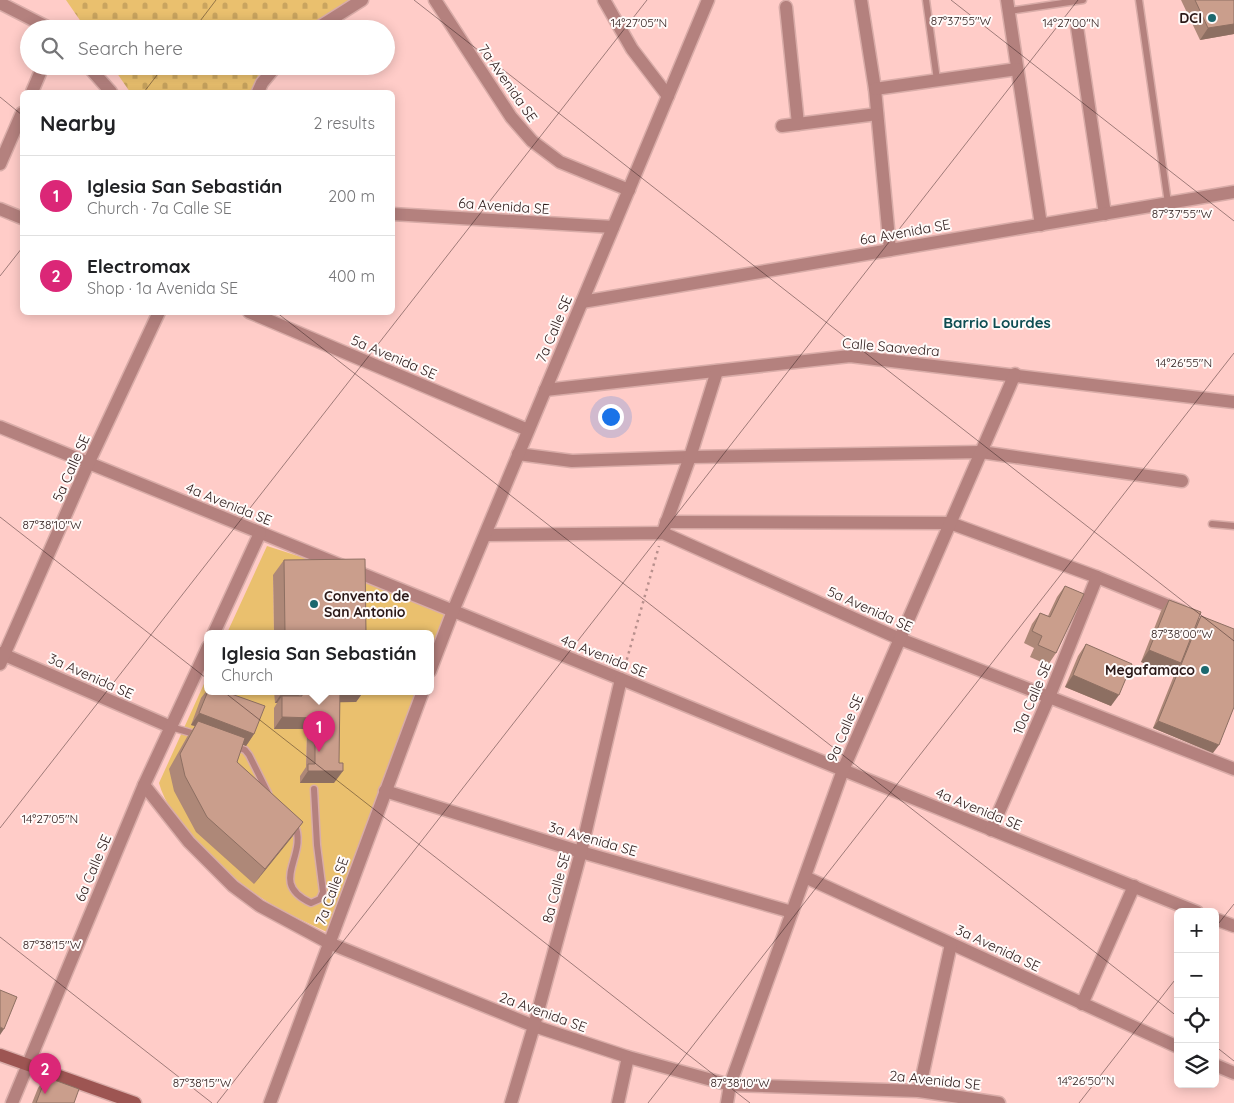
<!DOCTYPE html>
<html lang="en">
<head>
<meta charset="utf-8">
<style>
  :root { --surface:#fff; --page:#f6f6f6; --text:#202124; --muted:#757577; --line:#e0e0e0; --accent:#db2777 }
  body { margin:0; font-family:Quicksand,sans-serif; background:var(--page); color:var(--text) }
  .controls { position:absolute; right:15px; bottom:15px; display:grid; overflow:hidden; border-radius:8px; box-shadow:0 2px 12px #0003 }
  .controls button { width:45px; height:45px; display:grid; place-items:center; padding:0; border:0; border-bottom:1px solid var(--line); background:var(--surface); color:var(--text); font:25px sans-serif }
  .you { position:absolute; left:610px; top:416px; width:18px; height:18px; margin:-12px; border:4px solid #fff; border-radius:50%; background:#1a73e8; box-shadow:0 0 0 8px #1a73e833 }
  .badge { display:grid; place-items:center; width:32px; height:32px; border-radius:50%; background:var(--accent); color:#fff; font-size:16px; font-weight:700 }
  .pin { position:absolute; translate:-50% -41px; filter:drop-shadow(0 1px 2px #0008) }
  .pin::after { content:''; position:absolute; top:26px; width:18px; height:15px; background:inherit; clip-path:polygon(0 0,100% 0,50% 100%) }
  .popup { position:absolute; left:204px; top:630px; width:230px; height:65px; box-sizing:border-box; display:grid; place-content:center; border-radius:8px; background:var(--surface); filter:drop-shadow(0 1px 4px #0005); font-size:16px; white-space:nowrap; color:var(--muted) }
  .popup b { font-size:19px; color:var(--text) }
  .popup::after { content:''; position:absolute; left:50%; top:100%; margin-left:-10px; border:10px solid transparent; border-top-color:var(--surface) }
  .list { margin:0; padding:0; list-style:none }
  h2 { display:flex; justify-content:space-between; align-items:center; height:65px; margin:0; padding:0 20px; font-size:21px }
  h2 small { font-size:16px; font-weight:400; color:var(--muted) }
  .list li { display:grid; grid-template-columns:32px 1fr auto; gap:15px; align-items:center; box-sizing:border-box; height:80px; padding:0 20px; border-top:1px solid var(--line) }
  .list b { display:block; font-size:19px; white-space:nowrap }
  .list p { margin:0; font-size:16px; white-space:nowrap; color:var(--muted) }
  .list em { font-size:16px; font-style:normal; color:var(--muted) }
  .icon { flex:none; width:28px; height:28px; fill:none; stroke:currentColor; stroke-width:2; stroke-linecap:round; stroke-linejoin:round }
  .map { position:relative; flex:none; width:1234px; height:1103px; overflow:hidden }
  .search { position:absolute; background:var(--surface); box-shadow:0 2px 12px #0003; left:20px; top:20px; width:375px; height:55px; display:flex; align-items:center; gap:12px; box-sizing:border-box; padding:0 18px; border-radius:28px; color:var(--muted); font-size:19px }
  .panel { position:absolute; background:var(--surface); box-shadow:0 2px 12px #0003; left:20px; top:90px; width:375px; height:225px; border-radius:8px }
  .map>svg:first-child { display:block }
</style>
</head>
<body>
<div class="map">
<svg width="1234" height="1103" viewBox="0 0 1234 1103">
  <defs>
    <pattern id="cemetery-stones" width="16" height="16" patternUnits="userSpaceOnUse" patternTransform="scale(1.25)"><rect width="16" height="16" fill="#eac06e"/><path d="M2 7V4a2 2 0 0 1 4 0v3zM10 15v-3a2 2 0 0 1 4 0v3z" fill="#c9a45f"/></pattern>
  </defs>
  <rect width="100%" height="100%" fill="#ffccc8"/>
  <g fill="#eac06e">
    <path d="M267,546L354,574L447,614L430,660V633H355L273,575L274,633H227Z"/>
    <path d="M208,675V691H274L294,703L274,729H307L306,776H300V783H334L332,702H356V691H419L329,933C310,924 290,915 271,904C234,882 170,825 159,783Z"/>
  </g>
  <g fill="url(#cemetery-stones)">
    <path d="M66,0H352L310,29H86Z"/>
    <path d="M112,66H266L250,92H130Z"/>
  </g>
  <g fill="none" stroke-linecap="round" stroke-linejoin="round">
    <defs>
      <g id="lane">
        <path d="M926,0L937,80"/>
        <path d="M1139,0L1168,203"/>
        <path d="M1009,11L1083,0"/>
        <path d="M1212,524L1234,526"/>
        <path d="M171,727L198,735"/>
        <path d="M234,746L245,750L249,755L268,793"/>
        <path d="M294,823C310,856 266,882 311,903L320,899L323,892L317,845L314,789"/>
      </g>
      <g id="street">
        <path d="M435,0L511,117L532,141L560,162L629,190"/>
        <path d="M604,0L632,49L668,96"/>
        <path d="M861,0L875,89L890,250"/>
        <path d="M1007,0L1041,225"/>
        <path d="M0,3L51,29"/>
        <path d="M786,7L798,124"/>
        <path d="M1077,27L1105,214"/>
        <path d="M316,29L362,0"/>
        <path d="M88,66L111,92"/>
        <path d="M875,89L1017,69"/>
        <path d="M32,92L43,66"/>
        <path d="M258,92L262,83L276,66"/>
        <path d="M782,126L877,114"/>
        <path d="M0,164L22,113"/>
        <path d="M0,209L22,218"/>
        <path d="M392,214L613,227"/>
        <path d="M582,302L1234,192"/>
        <path d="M249,312L528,430"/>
        <path d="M545,390L850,356L1234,402"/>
        <path d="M0,427L621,679L843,770L1197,912"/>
        <path d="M518,454L572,461L690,457L981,452L1182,481"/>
        <path d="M666,522L950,523L1097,577L1181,611"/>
        <path d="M664,529L690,457L717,371"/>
        <path d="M486,535L663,533L900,639L1234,769"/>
        <path d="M214,633L260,533"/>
        <path d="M0,653L171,727"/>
        <path d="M0,664L88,464L159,312"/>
        <path d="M430,671L453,611L708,0"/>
        <path d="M144,785L189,842L233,886L260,906L329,943L534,1026L628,1057L730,1085L919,1091L999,1103"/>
        <path d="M385,791L581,852L792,912"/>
        <path d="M991,830L1049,697L1097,577"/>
        <path d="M805,877L1178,1047"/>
        <path d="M1215,919L1234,926"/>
        <path d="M1082,1004L1134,886"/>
        <path d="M1215,1065L1234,1073"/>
        <path d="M919,1091L951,944"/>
        <path d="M12,1103L144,785L208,647"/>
        <path d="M270,1103L423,691"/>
        <path d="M511,1103L534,1026L581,852L621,679"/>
        <path d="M618,1103L628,1057"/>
        <path d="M727,1103L730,1085L843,770L1015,374"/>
      </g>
      <path id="secondary" d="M0,1055L135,1103"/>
    </defs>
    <use href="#lane" stroke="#d9aca8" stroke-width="9"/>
    <use href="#street" stroke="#d9aca8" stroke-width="15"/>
    <use href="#secondary" stroke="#d9aca8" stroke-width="15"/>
    <path stroke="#b8908d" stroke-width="2.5" stroke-dasharray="2.5 4" stroke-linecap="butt" d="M625,666L659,546"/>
    <use href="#lane" stroke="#b4817e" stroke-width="6"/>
    <use href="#street" stroke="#b4817e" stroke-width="12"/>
    <use href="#secondary" stroke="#9d5552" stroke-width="12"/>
  </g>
  <g fill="#ae8878">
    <path d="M1181,0H1234V34L1200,40Z"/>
    <path d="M284,560L366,633H274L273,575Z"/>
    <path d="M1065,586L1056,653L1048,665L1030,657L1034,648L1024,643L1032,624L1040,613L1048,616L1057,597Z"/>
    <path d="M1169,600L1198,620L1201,616L1213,753L1153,728L1177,668L1173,674L1141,662L1161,611Z"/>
    <path d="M1086,644L1111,706L1065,687L1078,656Z"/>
    <path d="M208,689V691L254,734L246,746L243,744L237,762L303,822L292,837L254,884L196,832L174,791L169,769L187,737L195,726L191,725L201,698Z"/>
    <path d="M274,691H364L356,702H340L334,783H300V776L306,767L307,729H274V708L277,703H275Z"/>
    <path d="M46,1077L74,1103H32L38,1088Z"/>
  </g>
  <g fill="#8d6f62">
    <path d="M1234,24V34L1200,40L1208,28Z"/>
    <path d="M1149,650L1181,663L1173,674L1141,662Z"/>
    <path d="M1073,675L1119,695L1111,706L1065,687Z"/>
    <path d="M283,691H364L356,702L298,703L302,696V691L294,703L282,696L277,703H275Z"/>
    <path d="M199,713L254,734L246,746L195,727L198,721L195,726L191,725Z"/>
    <path d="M282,717L315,718L307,729H274Z"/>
    <path d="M1158,721L1219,745L1213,753L1153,728Z"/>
    <path d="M308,771H343L334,783H300Z"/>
    <path d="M303,822L292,837L254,884L265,869Z"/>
    <path d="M0,1027L4,1029L0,1035Z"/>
  </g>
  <g fill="#ca9e8c" stroke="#8d6f62">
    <path d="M1195,0H1234V24L1208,28Z"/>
    <path d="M365,559L366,633H285L284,560Z"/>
    <path d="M1065,586L1084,594L1056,653L1038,645L1042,636L1032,631L1040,613L1050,617Z"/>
    <path d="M1169,600L1201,612L1181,663L1149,650Z"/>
    <path d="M1201,616L1234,629V707L1219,745L1158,721Z"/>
    <path d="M1086,644L1132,664L1119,695L1073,675Z"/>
    <path d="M208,691H223L265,706L254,734L199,713Z"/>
    <path d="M302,691H340L339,763H343V771H308V764H315V718L282,717V696H302Z"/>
    <path d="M198,721L245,738L237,762L303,822L265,869L207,817L185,776L180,754Z"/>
    <path d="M0,990L17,997L4,1029L0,1027Z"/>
    <path d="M46,1077L79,1089L74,1103H36Z"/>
  </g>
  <path fill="none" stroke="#2b1918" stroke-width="1" stroke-opacity="0.45" d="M414,0L1234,641M951,0L1234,221M194,29L216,0M144,92L164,66M0,97L22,115M0,276L22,248M276,312L1178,1017M0,517L750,1103M0,828L647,0M1215,928L1234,904M0,937L212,1103M1215,1046L1234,1061M217,1103L1078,0M648,1103L1234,353M1079,1103L1178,976"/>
  <g fill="#1b686e" stroke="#fffaf9" stroke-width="2">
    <circle cx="1212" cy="18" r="5"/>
    <circle cx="314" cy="604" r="5"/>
    <circle cx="1205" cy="670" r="5"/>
  </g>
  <g text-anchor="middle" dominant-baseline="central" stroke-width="4" stroke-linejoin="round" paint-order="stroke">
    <g font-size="14" font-weight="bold" fill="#2b1918" stroke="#fffaf9" text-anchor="end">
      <text x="1202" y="18">DCI</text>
      <text x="324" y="596" text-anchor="start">Convento de<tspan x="324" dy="16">San Antonio</tspan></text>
      <text x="1195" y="670">Megafamaco</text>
    </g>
    <g font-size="14" fill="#2b1918" stroke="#fffaf9">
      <text transform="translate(508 83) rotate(55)">7a Avenida SE</text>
      <text transform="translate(504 206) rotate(4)">6a Avenida SE</text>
      <text transform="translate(905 232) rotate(-10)">6a Avenida SE</text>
      <text transform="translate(554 329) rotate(-67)">7a Calle SE</text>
      <text transform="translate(891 347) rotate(5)">Calle Saavedra</text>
      <text transform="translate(394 357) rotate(23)">5a Avenida SE</text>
      <text transform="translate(71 468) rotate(-66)">5a Calle SE</text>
      <text transform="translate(229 504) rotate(22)">4a Avenida SE</text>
      <text transform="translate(870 609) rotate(24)">5a Avenida SE</text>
      <text transform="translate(604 656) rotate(22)">4a Avenida SE</text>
      <text transform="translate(91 676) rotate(24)">3a Avenida SE</text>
      <text transform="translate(1032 698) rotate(-67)">10a Calle SE</text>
      <text transform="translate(845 728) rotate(-67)">9a Calle SE</text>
      <text transform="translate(979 809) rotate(22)">4a Avenida SE</text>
      <text transform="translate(593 839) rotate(16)">3a Avenida SE</text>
      <text transform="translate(93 868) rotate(-67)">6a Calle SE</text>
      <text transform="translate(556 888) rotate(-75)">8a Calle SE</text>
      <text transform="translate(332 891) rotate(-70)">7a Calle SE</text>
      <text transform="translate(998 948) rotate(25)">3a Avenida SE</text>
      <text transform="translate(543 1012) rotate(20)">2a Avenida SE</text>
      <text transform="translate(935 1080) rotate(6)">2a Avenida SE</text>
    </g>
    <g font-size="15" font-weight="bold" fill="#0f4d52" stroke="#fffaf9">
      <text x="997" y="322">Barrio Lourdes</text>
    </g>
  </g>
  <g font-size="12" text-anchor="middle" fill="#2b1918" stroke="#fffaf9" stroke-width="4" stroke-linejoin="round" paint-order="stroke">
    <text x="961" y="25">87°37'55"W</text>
    <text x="639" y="27">14°27'05"N</text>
    <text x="1071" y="27">14°27'00"N</text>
    <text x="1182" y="218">87°37'55"W</text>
    <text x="1184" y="367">14°26'55"N</text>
    <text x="52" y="529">87°38'10"W</text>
    <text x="1182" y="638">87°38'00"W</text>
    <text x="50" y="823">14°27'05"N</text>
    <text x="52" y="949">87°38'15"W</text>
    <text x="1086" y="1085">14°26'50"N</text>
    <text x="202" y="1087">87°38'15"W</text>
    <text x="740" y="1087">87°38'10"W</text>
  </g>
</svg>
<div class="controls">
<button>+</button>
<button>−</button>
<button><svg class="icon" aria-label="locate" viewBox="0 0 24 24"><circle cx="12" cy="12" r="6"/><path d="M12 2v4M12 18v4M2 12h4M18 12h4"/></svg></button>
<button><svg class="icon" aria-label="layers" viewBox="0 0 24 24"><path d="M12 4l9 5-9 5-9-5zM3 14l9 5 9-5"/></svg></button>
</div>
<div class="you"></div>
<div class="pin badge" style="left:319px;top:752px">1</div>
<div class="popup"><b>Iglesia San Sebastián</b>Church</div>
<div class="pin badge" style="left:45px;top:1094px">2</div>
<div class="search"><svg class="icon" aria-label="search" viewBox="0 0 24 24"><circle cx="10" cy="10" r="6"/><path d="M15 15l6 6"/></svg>Search here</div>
<section class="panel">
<h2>Nearby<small>2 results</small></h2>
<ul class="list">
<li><span class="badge">1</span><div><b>Iglesia San Sebastián</b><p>Church · 7a Calle SE</p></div><em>200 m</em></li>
<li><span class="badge">2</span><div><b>Electromax</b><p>Shop · 1a Avenida SE</p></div><em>400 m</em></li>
</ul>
</section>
</div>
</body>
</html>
